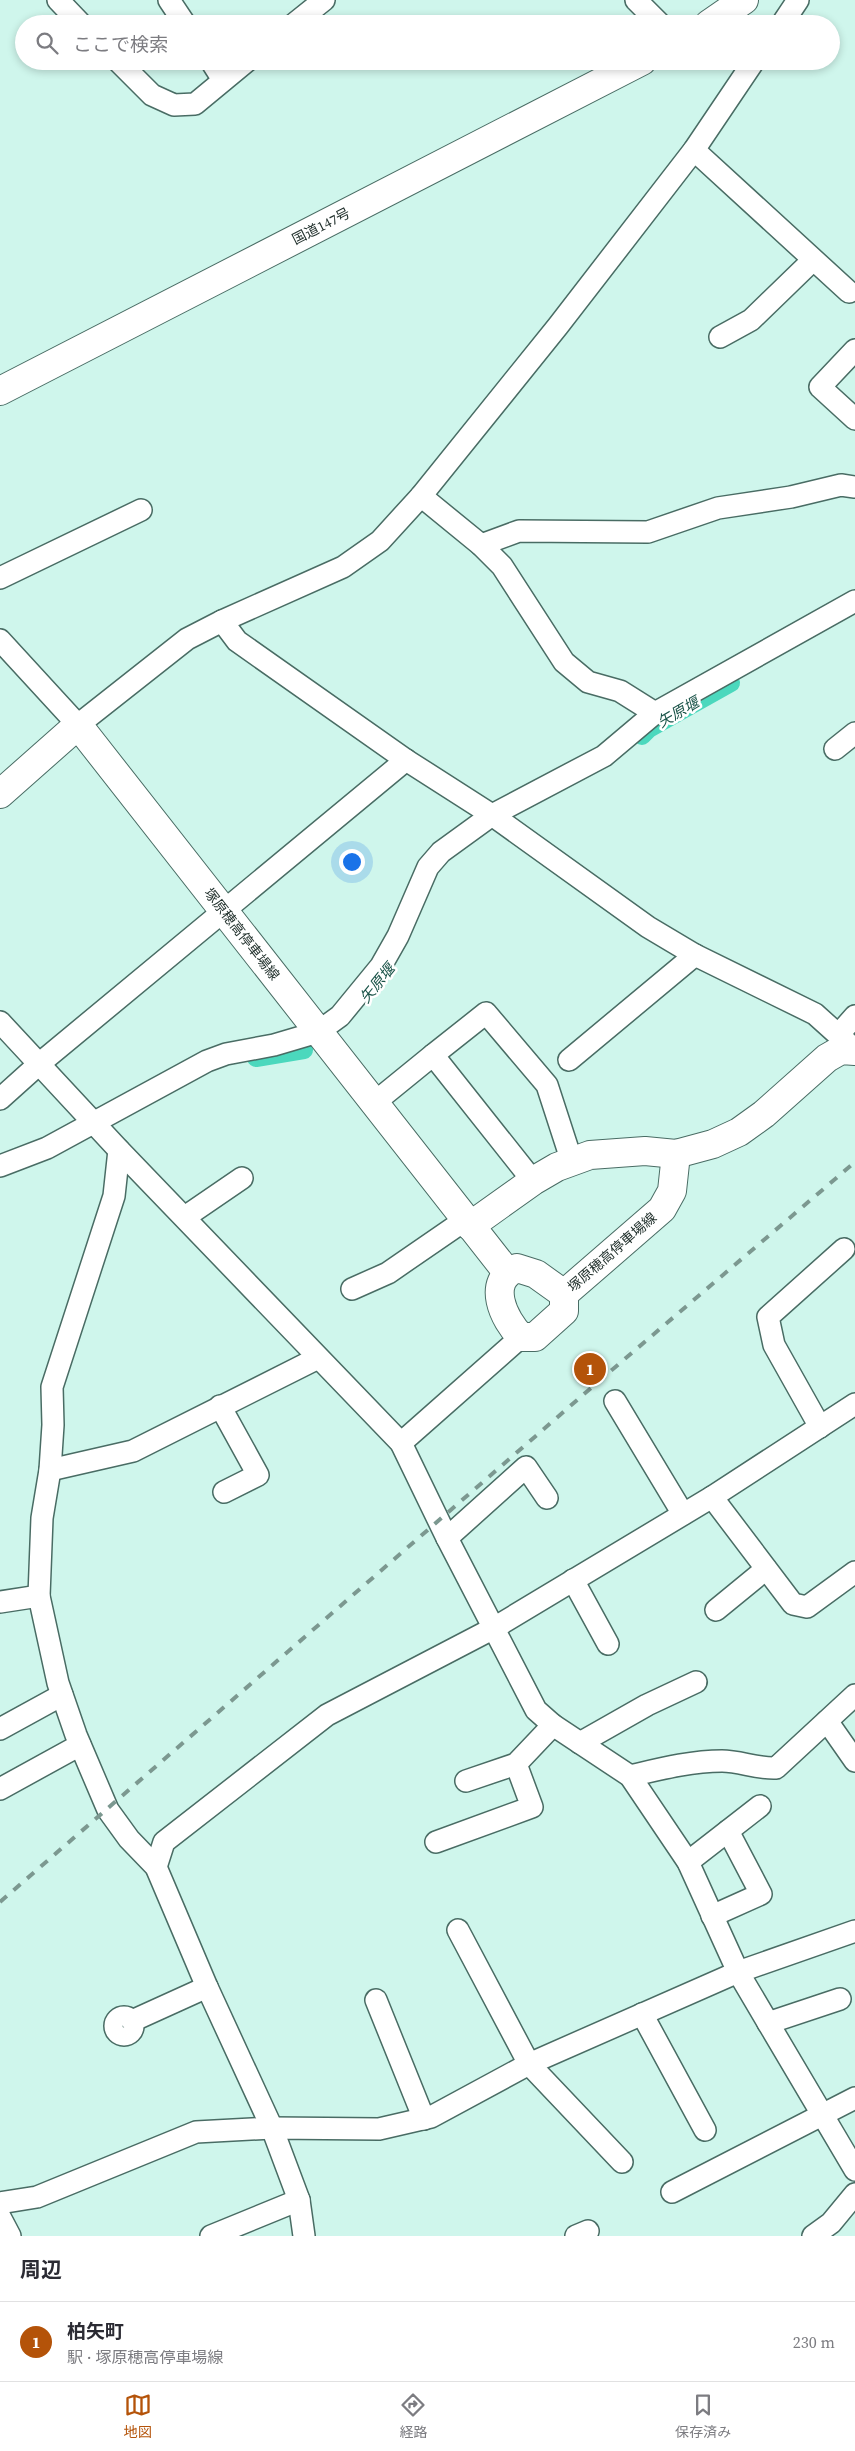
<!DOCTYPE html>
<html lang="ja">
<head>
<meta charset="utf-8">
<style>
  :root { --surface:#fff; --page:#f2f2f3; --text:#2b2b33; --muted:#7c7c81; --line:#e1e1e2; --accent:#b45309 }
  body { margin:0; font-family:"Source Serif 4","Noto Sans JP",serif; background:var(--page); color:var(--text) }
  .you { position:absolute; left:351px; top:861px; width:18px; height:18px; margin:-12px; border:4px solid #fff; border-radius:50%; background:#1a73e8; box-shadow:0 0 0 8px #1a73e833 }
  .badge { display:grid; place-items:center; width:32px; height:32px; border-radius:50%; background:var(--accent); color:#fff; font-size:16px; font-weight:700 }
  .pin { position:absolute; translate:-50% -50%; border:2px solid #fff; box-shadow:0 1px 5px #0006 }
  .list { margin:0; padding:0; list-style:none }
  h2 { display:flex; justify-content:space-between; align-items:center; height:65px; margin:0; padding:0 20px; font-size:21px }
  h2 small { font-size:16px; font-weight:400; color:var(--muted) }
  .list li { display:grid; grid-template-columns:32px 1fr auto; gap:15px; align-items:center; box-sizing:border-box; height:80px; padding:0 20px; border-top:1px solid var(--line) }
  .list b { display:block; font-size:19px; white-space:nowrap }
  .list p { margin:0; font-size:16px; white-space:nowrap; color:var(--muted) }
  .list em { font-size:16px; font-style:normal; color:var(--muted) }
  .icon { flex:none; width:28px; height:28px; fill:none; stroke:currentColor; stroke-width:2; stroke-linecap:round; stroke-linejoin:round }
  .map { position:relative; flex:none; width:855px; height:2236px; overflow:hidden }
  .search { position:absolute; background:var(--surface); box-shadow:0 2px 8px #0003; left:15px; right:15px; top:15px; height:55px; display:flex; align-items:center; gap:12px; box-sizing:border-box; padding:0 18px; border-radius:28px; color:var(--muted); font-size:19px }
  .sheet { height:145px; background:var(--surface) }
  nav { display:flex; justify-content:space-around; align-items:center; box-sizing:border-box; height:70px; border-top:1px solid var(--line); background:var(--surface); font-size:14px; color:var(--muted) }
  nav a { display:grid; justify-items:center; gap:2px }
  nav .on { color:var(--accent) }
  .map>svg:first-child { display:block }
</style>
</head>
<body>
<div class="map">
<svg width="855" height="2236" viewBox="0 0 855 2236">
  <rect width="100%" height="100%" fill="#cff6ec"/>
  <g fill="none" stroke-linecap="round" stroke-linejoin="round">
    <g stroke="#4bd8bd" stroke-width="18">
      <path d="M642,736L649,729L731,683"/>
      <path d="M256,1058L304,1050"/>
    </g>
    <defs>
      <g id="minor">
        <path d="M58,0L81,24"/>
        <path d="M169,0L185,24"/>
        <path d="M636,0L660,24"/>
        <path d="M294,24L324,0"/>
        <path d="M782,24L798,0"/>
        <path d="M118,61L152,95L174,105L195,104L247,61"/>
        <path d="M211,61L223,80"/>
        <path d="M694,150L849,292"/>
        <path d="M720,337L751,320L813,260"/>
        <path d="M855,350L820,387L855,419"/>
        <path d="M421,496L481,545L502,566L564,662L588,682L620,691L655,713"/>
        <path d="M481,545L519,531L648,532L718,508L791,497L841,485L855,487"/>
        <path d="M0,578L141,510"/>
        <path d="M222,621L237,641L406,760L492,815L648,927L695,955L815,1014L855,1050"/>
        <path d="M0,640L78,725L187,639L222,621L343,567L380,541L421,496L558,326L694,150L754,61"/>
        <path d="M835,749L855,733"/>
        <path d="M0,1022L119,1150L401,1443L447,1538L536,1710L553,1725L630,1776L688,1862L738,1972L855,2170"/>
        <path d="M839,1034L855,1016"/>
        <path d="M433,1055L486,1013L547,1085L572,1162"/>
        <path d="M569,1060L695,955"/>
        <path d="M0,1099L39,1064L406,760"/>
        <path d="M374,1103L433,1055L533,1181"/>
        <path d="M119,1150L114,1196L52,1387L53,1425L50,1470L42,1518L39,1596L58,1683L76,1735L108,1810L129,1839L156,1867L207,1987L272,2128L299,2200L304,2236"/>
        <path d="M0,1166L47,1148L207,1061L226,1054L274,1045L318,1032L340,1016L381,966L398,936L428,867L441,852L492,815L604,756L655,713L855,601"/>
        <path d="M185,1217L242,1178"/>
        <path d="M352,1289L388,1273L465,1220"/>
        <path d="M615,1401L683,1514"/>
        <path d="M220,1406L258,1475L224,1492"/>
        <path d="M820,1427L774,1345L768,1317L844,1249"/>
        <path d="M401,1443L521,1337"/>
        <path d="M50,1470L133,1451L318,1358"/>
        <path d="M712,1497L793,1604L807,1607L855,1572"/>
        <path d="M447,1538L526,1467L547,1498"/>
        <path d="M573,1580L608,1644"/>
        <path d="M0,1602L39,1596"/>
        <path d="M716,1610L766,1569"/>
        <path d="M827,1721L855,1761"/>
        <path d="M0,1729L62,1695"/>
        <path d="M580,1743L647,1705L696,1682"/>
        <path d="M630,1776C660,1769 691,1761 722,1761C740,1761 757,1769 776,1768L855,1695"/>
        <path d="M466,1781L516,1764L553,1725"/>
        <path d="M0,1789L80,1745"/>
        <path d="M436,1842L532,1807L516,1764"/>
        <path d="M688,1862L760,1806"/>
        <path d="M156,1867L164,1842L327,1715L494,1628L712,1497L855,1404"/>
        <path d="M712,1916L761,1894L728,1831"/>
        <path d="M458,1930L529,2064L622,2162"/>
        <path d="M376,2000L424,2119"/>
        <path d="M642,2014L705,2130"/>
        <circle cx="124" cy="2026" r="9"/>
        <path d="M132,2021L207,1987"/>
        <path d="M768,2023L840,1999"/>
        <path d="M672,2192L855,2098"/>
        <path d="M0,2203L37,2197L196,2132L272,2128L379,2129L431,2117L529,2064L738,1972L855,1931"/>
        <path d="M0,2217L10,2236"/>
        <path d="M211,2236L299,2200"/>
        <path d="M576,2236L588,2231"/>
        <path d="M813,2236L831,2223L855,2194"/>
      </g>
      <g id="major">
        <path d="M0,794L78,725L507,1272"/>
        <path d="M470,1226L533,1181L557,1167L590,1155L645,1151L676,1154L713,1144L739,1132L764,1114L827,1058L841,1050L855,1051"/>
        <path d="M517,1268L536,1274L564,1294V1311L535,1337H521C504,1320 485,1281 517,1268Z"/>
        <path d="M564,1294L662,1209L672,1191L676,1154"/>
      </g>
      <g id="highway">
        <path d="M709,24L744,0"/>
        <path d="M0,391L642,61"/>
      </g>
    </defs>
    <use href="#minor" stroke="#496c64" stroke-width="24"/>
    <use href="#major" stroke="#496c64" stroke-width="30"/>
    <use href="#highway" stroke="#496c64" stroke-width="30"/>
    <use href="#minor" stroke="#fff" stroke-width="21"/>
    <use href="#major" stroke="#fff" stroke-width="28"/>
    <use href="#highway" stroke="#fff" stroke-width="28"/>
    <path stroke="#7c9890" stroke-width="4" stroke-dasharray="9 9" stroke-linecap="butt" d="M0,1902L599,1381L855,1162"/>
  </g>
  <g text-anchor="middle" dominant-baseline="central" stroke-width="5" stroke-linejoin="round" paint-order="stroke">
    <g font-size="14" fill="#23322e" stroke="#fff">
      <text transform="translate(321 226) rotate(-27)">国道147号</text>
      <text transform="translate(242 934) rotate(52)">塚原穂高停車場線</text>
      <text transform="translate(612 1252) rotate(-41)">塚原穂高停車場線</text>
    </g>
    <g font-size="15" font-style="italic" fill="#1b5449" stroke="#fff">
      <text transform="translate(678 712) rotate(-30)">矢原堰</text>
      <text transform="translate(377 983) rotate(-51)">矢原堰</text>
    </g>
  </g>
</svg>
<div class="you"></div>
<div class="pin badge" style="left:590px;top:1369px">1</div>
<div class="search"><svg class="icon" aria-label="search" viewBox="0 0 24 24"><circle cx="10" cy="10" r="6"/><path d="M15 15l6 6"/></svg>ここで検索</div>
</div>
<section class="sheet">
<h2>周辺<small></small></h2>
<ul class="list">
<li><span class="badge">1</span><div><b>柏矢町</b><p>駅 · 塚原穂高停車場線</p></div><em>230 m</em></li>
</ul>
</section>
<nav>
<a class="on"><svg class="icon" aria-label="map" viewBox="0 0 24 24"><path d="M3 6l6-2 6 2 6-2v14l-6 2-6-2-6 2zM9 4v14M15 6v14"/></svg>地図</a>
<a><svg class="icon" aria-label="directions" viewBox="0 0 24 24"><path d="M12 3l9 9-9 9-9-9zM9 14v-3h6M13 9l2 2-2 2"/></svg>経路</a>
<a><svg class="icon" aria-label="saved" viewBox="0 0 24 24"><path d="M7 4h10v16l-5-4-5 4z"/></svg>保存済み</a>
</nav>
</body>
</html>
